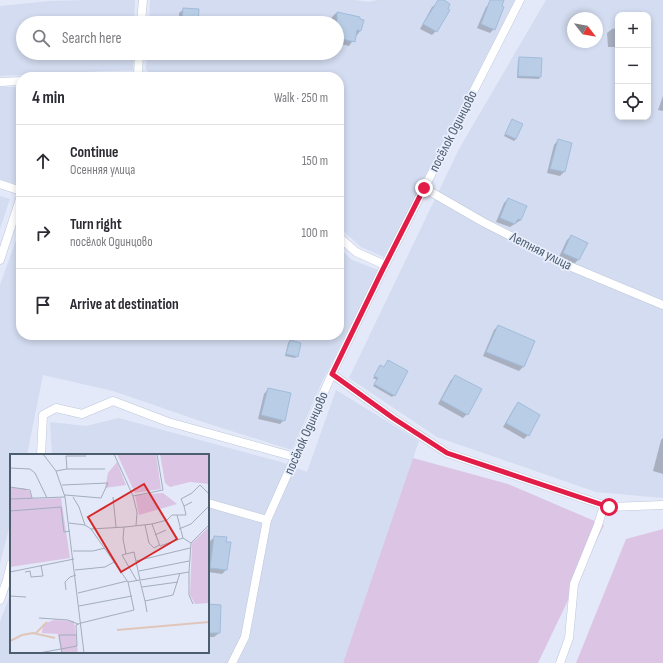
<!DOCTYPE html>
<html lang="en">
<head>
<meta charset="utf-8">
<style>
  :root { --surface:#fff; --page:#f7f7f7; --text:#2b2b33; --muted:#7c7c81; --line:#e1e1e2 }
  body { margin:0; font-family:"Sofia Sans Condensed",sans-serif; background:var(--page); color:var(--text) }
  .controls { position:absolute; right:12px; top:12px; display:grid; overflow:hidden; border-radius:8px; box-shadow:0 2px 6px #0003 }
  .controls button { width:36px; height:36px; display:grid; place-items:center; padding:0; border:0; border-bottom:1px solid var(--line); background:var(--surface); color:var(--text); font:20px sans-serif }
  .compass { position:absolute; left:567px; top:12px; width:36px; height:36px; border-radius:50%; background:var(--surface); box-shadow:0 2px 6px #0003; rotate:121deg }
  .stop { position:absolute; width:12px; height:12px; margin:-9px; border:3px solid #e11d48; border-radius:50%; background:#fff }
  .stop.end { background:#e11d48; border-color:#fff; box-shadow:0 1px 4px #0008 }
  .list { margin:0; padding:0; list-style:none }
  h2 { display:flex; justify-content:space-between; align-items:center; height:52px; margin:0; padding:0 16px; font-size:17px }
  h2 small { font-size:13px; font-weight:400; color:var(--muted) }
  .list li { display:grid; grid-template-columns:26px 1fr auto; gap:12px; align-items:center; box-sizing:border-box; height:72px; padding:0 16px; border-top:1px solid var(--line) }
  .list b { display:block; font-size:15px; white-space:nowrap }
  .list p { margin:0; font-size:13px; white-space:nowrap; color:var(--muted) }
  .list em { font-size:13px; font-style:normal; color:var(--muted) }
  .icon { flex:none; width:22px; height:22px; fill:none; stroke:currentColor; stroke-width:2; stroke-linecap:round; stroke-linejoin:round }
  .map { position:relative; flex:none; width:663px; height:663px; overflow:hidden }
  .search { position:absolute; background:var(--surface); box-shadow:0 2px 6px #0003; left:16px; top:16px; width:328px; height:44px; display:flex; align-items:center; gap:10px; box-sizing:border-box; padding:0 14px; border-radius:22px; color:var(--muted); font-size:15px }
  .panel { position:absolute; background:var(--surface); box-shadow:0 2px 6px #0003; left:16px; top:72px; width:328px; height:268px; border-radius:16px }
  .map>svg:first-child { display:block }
</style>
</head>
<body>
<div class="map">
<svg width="663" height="663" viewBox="0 0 663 663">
  <rect width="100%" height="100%" fill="#e3e9f9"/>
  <g fill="#d3dcf0" fill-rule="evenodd">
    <path d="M88,0H135L134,23H23V53H134L133,70L0,76V6L50,1Z"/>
    <path d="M150,0H354L369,2L378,0H515L384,257L361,247L339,227V77H151L146,69L147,53H337V23H149Z"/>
    <path d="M546,0H663V498L596,492L437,437L349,378L459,149ZM618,15H648V117H618ZM573,18H597V42H573Z"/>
    <path d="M0,87H21V186L0,179Z"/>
    <path d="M0,196L10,199L0,229Z"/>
    <path d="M21,226V335H339V248L352,260L378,270L322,382L292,450L203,422L113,391L43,375L27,455H11V520L0,564V285Z"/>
    <path d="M336,390L419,441L343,663H0V622L11,592V652H208V455H52L50,422L86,426L119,418L281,462L307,472Z"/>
  </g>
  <g fill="#dcc4e5">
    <path d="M413,458L508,484L604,525L538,663H343Z"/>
    <path d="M663,529V663H576L626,539Z"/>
  </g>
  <g fill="#0003">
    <path d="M442,0L436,31L432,35L420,29L432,7Z"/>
    <path d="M493,0H499L494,29L490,33L477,28L486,7Z"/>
    <path d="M184,9L197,23H179V13Z"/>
    <path d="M336,13L359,18L360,31L349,46L337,43V23H331L332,17Z"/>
    <path d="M618,28V47H608L607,33L612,29Z"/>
    <path d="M520,58L541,59L540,77L539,79L517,78L518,60Z"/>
    <path d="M663,96V111L658,110Z"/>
    <path d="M512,120L516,139L514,141L504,136Z"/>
    <path d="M558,140L564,172L560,176L547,173L554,145Z"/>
    <path d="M508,199L521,220L510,227L496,222L504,203Z"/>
    <path d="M571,236L586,243L578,260L574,264L559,257L567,240Z"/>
    <path d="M498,326L534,341L523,367L519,371L483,356L494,330Z"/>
    <path d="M290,341L297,356L295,358L285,356L288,343Z"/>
    <path d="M379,368L394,395L392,397L373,386L377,380L373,378Z"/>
    <path d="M455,376L467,414L463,418L438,404L451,380Z"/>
    <path d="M268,389L284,420L280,424L258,419L264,394Z"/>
    <path d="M518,404L528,435L524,439L503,427L514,408Z"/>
    <path d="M663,438V474L653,471L661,440Z"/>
    <path d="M215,537L225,543L226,570L222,574L208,572L210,541Z"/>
    <path d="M208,605L220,606L219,633L214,637H208Z"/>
  </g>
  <g fill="#b9cee6" stroke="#a1bcdc">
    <path d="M438,0H444L450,4L448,9L450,10L437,32L423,24Z"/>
    <path d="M490,0H504L502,6L504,7L495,30L481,24Z"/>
    <path d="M183,8L199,9L198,23H182Z"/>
    <path d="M337,12L360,17V19L364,20L361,31L357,30L355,42L337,38Z"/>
    <path d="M519,57L542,58L541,77L518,76Z"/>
    <path d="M512,119L523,124L516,139L505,134Z"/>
    <path d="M558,139L572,143L565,172L550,169Z"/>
    <path d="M508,198L527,206L521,220L518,219L515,224L500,218Z"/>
    <path d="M571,235L588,243L579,260L563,253Z"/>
    <path d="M498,325L535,341L524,367L486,352Z"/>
    <path d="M290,340L301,343L298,357L286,354Z"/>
    <path d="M388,360L408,371L395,396L374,384L378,378L374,376L380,365L384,367Z"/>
    <path d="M455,375L482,389L468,415L441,400Z"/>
    <path d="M268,388L291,393L285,421L261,415Z"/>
    <path d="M518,402L540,415L529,436L506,423Z"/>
    <path d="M214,536L227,537L226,542H231L227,570L210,568Z"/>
    <path d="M208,604L221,605L220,633H208Z"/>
  </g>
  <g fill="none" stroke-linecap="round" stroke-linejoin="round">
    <defs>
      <g id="lane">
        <path d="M141,23L143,0"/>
        <path d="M138,76L139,53"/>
        <path d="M117,77H140"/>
        <path d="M0,82L21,81"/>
        <path d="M0,184L21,191"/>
        <path d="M424,188L483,222L567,265L663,305"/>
        <path d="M339,237L356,252L385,265"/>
        <path d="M0,260L21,196"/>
        <path d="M332,374L393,418L447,453L609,507L663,505"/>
        <path d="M41,455L43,415L56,408L82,414L113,401L168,422L295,457"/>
        <path d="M208,503L267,520"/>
        <path d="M0,600L7,580L11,564"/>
        <path d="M232,663L245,637L267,520L332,374L381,273L520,0"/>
        <path d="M560,663L569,638L574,584L598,525L604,505"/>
      </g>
    </defs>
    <use href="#lane" stroke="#bec8d9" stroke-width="9"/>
    <use href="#lane" stroke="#fff" stroke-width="8"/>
  </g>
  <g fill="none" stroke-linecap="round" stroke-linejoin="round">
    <path stroke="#e11d48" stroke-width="5" d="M424,188L381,273L332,374L393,418L447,453L609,507"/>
  </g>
  <g text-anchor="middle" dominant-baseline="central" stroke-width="3.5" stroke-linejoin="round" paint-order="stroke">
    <g font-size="14" fill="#4c5d6e" stroke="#e9eefd">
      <text transform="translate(453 131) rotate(-63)">посёлок Одинцово</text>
      <text transform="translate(541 251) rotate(27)">Летняя улица</text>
      <text transform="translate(306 433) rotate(-66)">посёлок Одинцово</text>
    </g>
  </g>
  <g transform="translate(10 454)">
    <rect width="199" height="199" fill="#e3e9f9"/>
    <path d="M107,0H146L151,35L125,39ZM150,0H199V30L180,28L160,33L155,29ZM107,8L116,31L95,34L98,19ZM0,34H14L20,38L22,45L51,44L60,104L0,113ZM153,39L167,50L129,61L125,41ZM199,73V149L185,150L180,141L182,89ZM44,166L64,167L68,199H33L51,198L48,180L32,179L33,170Z" fill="#dcc4e5"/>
    <path fill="none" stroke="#e0c6ba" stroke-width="2" d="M107,176L199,168M25,180L37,168M0,187L12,181L23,179L45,184"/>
    <path fill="none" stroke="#a2adbd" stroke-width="1" d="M33,0L46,17L55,43L74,199M104,0L123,42L127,58L126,72M0,14L20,15L25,19L37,44M57,15L56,2H76M46,17L57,15H95M52,31L98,29L91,44L55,41M0,33L20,36L22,44M123,42L153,36L147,0M63,43L69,53L75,71M103,43L106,73M0,45L55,43M182,48L174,52L171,45L182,39L190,31L199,40M0,57L51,53L54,78L60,77M167,61H176L174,52M59,69L75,71L81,75L115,73L142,70L157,66L162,61H167L173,84L181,89L179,118L118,128M142,70L150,92L173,84M135,71L139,89L144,94L149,91M114,73L113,85L116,100M169,75L181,70L199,52M145,81L156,76M181,89L199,71M63,97H83L95,94M126,107L180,94M65,116L95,113L104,108M129,117L179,107M0,118L64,105M15,118L20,117L21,123L33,122L31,111M179,118V141L183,150M127,127L112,101L124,98L130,126M130,127L135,147M132,133L168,128M56,136L55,128L60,123L66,121M68,139L117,127M0,142L16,143M69,152L122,142M137,158L135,147L163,141L170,119M29,164L58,166L68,170M71,169L124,156L118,128L81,75M29,199L67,192L66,171L71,169M52,199L49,181H67"/>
    <path fill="#d62828" fill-opacity="0.15" stroke="#d62828" stroke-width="2" d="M134,30L167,85L111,118L78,63Z"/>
    <rect width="199" height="199" fill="none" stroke="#4c5d6e" stroke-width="2"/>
  </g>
</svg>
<div class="controls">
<button>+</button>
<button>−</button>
<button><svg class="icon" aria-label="locate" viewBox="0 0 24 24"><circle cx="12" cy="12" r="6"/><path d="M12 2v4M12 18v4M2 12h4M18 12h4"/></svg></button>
</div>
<svg class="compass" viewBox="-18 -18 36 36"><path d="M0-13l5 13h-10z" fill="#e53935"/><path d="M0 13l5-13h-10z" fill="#7c7c81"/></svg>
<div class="stop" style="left:609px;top:507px"></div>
<div class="stop end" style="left:424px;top:188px"></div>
<div class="search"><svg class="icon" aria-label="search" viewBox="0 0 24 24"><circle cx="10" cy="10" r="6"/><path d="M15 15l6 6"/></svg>Search here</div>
<section class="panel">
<h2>4 min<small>Walk · 250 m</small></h2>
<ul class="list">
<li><svg class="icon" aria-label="ahead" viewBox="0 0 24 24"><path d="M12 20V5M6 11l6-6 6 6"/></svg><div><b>Continue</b><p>Осенняя улица</p></div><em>150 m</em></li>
<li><svg class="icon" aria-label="right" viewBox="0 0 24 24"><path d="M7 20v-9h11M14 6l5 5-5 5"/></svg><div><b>Turn right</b><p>посёлок Одинцово</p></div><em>100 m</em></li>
<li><svg class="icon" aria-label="arrive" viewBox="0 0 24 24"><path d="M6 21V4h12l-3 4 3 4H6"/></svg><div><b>Arrive at destination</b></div></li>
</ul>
</section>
</div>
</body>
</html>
